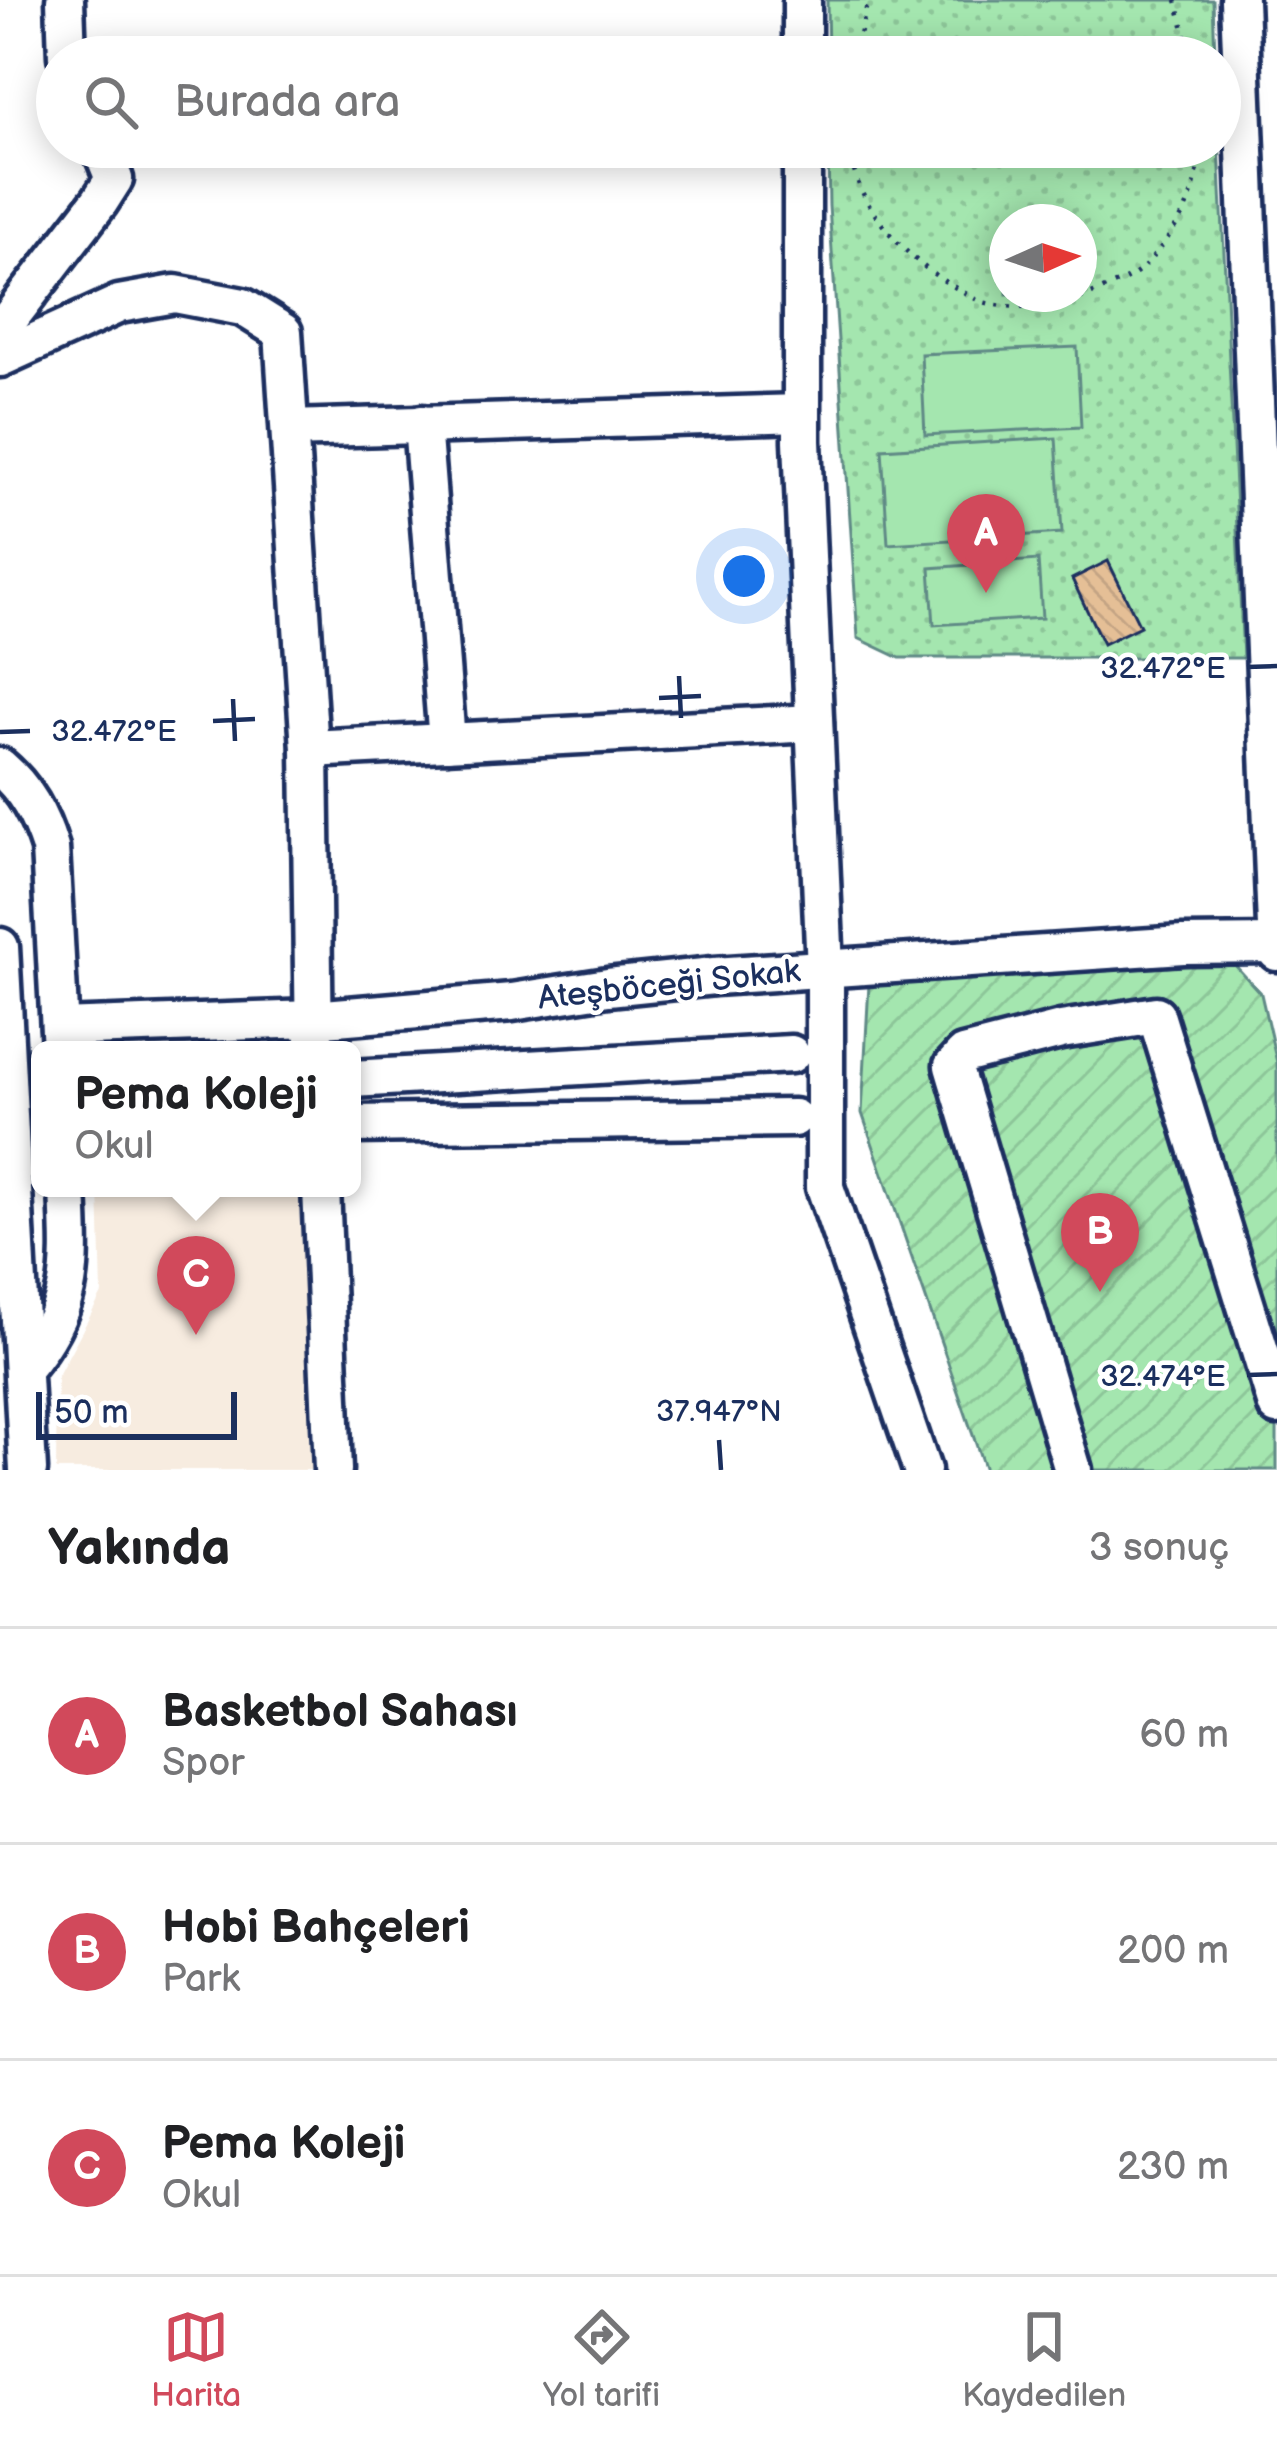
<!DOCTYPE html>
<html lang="tr">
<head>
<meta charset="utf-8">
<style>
  :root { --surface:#fff; --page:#f2f2f2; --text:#202124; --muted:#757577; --line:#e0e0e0; --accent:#d1495b }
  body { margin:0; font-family:"Balsamiq Sans",sans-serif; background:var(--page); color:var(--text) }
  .compass { position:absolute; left:989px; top:204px; width:108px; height:108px; border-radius:50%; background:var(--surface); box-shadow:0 6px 30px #0003; rotate:87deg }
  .scale { position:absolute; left:36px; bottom:30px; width:201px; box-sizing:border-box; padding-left:12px; border:6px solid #1b2f5e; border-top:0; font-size:33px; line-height:42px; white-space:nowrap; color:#1b2f5e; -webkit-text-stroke:9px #fff; paint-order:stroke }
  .you { position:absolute; left:744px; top:576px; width:42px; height:42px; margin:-30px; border:9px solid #fff; border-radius:50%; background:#1a73e8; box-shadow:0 0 0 18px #1a73e833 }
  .badge { display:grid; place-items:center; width:78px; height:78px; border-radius:50%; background:var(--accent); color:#fff; font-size:39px; font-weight:700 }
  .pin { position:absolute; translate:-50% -99px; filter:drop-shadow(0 3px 6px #0008) }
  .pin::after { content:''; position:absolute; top:63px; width:42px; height:36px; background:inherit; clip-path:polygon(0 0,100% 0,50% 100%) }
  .popup { position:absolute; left:31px; top:1041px; width:330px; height:156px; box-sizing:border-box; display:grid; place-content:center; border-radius:18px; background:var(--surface); filter:drop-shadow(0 3px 9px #0005); font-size:39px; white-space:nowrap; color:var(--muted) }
  .popup b { font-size:45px; color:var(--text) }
  .popup::after { content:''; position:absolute; left:50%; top:100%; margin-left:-24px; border:24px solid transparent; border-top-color:var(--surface) }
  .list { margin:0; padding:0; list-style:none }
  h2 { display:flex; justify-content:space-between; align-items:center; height:156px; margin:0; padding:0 48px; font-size:51px }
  h2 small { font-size:39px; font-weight:400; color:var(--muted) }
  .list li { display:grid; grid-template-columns:78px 1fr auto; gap:36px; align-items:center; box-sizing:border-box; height:216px; padding:0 48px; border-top:3px solid var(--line) }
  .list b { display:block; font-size:45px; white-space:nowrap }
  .list p { margin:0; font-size:39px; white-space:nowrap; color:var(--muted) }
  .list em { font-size:39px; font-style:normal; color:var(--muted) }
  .icon { flex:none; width:66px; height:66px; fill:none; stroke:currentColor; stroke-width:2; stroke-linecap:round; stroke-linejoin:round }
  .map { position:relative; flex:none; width:1277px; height:1470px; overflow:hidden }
  .search { position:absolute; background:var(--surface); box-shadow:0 6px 30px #0003; left:36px; right:36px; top:36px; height:132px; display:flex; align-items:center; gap:30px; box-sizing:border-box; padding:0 42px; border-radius:66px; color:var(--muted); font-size:45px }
  .sheet { height:804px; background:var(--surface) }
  nav { display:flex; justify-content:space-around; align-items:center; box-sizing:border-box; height:168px; border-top:3px solid var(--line); background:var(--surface); font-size:33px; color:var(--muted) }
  nav a { display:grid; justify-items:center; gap:6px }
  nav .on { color:var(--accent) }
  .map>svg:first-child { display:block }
</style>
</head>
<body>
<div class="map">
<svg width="1277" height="1470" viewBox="0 0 1277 1470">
  <defs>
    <pattern id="park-dots" width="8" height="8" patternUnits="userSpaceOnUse" patternTransform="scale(3)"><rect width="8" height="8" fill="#a4e6af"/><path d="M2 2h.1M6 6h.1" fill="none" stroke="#8dc699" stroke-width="1.8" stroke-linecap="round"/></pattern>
    <pattern id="garden-furrows" width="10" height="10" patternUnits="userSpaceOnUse" patternTransform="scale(3)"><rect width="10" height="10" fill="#a4e6af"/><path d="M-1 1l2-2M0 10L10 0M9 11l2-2" fill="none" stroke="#8dc699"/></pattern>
    <pattern id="building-back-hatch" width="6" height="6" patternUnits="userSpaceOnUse" patternTransform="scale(3)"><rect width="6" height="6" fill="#e5bf96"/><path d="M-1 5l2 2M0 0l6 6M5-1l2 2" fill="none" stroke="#c4a484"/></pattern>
  </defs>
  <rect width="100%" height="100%" fill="#fff"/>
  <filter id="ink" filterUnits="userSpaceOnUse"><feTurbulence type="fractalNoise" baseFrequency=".00833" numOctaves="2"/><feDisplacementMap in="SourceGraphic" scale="24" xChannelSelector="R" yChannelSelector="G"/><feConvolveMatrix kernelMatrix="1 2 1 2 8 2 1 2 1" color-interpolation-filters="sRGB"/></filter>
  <g filter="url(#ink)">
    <path fill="#f7ece0" d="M99,1188H307L317,1470H56L57,1377L102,1294Z"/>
    <g fill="url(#park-dots)" stroke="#608a86" stroke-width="3" fill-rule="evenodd">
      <path d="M827,0H1213L1215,57H828Z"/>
      <path d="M828,147H1219L1243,658H900L858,638L829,206ZM1007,222H1079V294H1007Z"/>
    </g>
    <path fill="url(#garden-furrows)" stroke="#608a86" stroke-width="3" d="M1233,963L1261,994L1277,1063V1470H985L862,1113L869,984Z"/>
    <g fill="#a4e6af" stroke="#608a86" stroke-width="3">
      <path d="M1077,347L1081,427L925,435L921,354Z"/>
      <path d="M1056,438L1062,533L888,544L882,449Z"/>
      <path d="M1038,560L1042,618L934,625L930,568Z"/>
    </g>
    <path fill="url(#building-back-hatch)" stroke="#1b2f5e" stroke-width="3" d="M1108,561L1140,626L1103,644L1072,579Z"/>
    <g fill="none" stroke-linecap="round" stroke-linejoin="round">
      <defs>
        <g id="minor">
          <path d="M65,0L67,57"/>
          <path d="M1239,0L1277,952"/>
          <path d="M802,57V0"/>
          <path d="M802,147V441L825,970V1187L922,1470"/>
          <path d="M0,331L100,201L114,179L101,147"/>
          <path d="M0,358L119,304L175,294L243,307L283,332L310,749L314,1050"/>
          <path d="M422,424L447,742"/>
          <path d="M290,429L801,413"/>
          <path d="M310,749L814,723"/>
          <path d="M0,767C26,789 40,816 50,848L61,1050"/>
          <path d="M0,947L28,1470"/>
          <path d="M60,1028L313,1019L512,1002L608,987L714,976L1183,945L1277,944"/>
          <path d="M352,1079L791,1054"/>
          <path d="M352,1124L794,1118"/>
          <path d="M321,1188L333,1470"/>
          <path d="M24,1368C77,1304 71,1267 68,1188"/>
          <path d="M1073,1470L953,1066L963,1055L1061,1030L1156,1015L1277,1406"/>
        </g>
      </defs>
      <use href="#minor" stroke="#1b2f5e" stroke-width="45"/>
      <g stroke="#1b2f5e" stroke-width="4.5" stroke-dasharray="3 9" stroke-linecap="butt">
        <path d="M1176,0L1192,57"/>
        <path d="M855,57L868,0"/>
        <path d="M850,147C853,205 909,263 958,289C966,293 975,300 983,302C1017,312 1069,305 1101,290C1114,284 1131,279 1142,269C1159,251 1180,224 1189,201C1196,184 1198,164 1203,147"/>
      </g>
      <use href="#minor" stroke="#fff" stroke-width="36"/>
    </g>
  </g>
  <path fill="none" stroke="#1b2f5e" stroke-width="4.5" d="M1247,667L1277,666M679,676L681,718M659,698L701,696M233,699L235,741M213,721L255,719M0,732L30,731M1247,1375L1277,1374M719,1440L721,1470"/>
  <g text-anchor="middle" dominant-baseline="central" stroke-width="9" stroke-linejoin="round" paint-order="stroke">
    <g font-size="33" fill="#1b2f5e" stroke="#fff">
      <text transform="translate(669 985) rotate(-6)">Ateşböceği Sokak</text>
    </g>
  </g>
  <g font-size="30" text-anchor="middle" fill="#1b2f5e" stroke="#fff" stroke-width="9" stroke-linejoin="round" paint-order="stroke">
    <text x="1163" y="678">32.472°E</text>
    <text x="114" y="741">32.472°E</text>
    <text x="1163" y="1386">32.474°E</text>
    <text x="719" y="1421">37.947°N</text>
  </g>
</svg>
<svg class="compass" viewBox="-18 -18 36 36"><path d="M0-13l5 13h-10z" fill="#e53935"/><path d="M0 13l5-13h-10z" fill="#757577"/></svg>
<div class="scale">50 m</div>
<div class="you"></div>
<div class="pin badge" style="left:986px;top:593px">A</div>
<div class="pin badge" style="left:1100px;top:1292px">B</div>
<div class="pin badge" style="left:196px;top:1335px">C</div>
<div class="popup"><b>Pema Koleji</b>Okul</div>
<div class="search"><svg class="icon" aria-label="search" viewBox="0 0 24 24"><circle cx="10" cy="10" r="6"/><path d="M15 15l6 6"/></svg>Burada ara</div>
</div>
<section class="sheet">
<h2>Yakında<small>3 sonuç</small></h2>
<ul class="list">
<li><span class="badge">A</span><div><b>Basketbol Sahası</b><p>Spor</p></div><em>60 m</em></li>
<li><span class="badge">B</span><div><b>Hobi Bahçeleri</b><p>Park</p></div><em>200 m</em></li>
<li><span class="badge">C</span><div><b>Pema Koleji</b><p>Okul</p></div><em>230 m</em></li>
</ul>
</section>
<nav>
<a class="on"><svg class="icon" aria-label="map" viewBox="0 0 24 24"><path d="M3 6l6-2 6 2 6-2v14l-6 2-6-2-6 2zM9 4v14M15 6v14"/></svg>Harita</a>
<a><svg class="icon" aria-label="directions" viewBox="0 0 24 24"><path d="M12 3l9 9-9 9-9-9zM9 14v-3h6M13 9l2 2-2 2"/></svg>Yol tarifi</a>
<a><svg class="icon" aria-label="saved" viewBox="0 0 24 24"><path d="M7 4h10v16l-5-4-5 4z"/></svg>Kaydedilen</a>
</nav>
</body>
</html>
